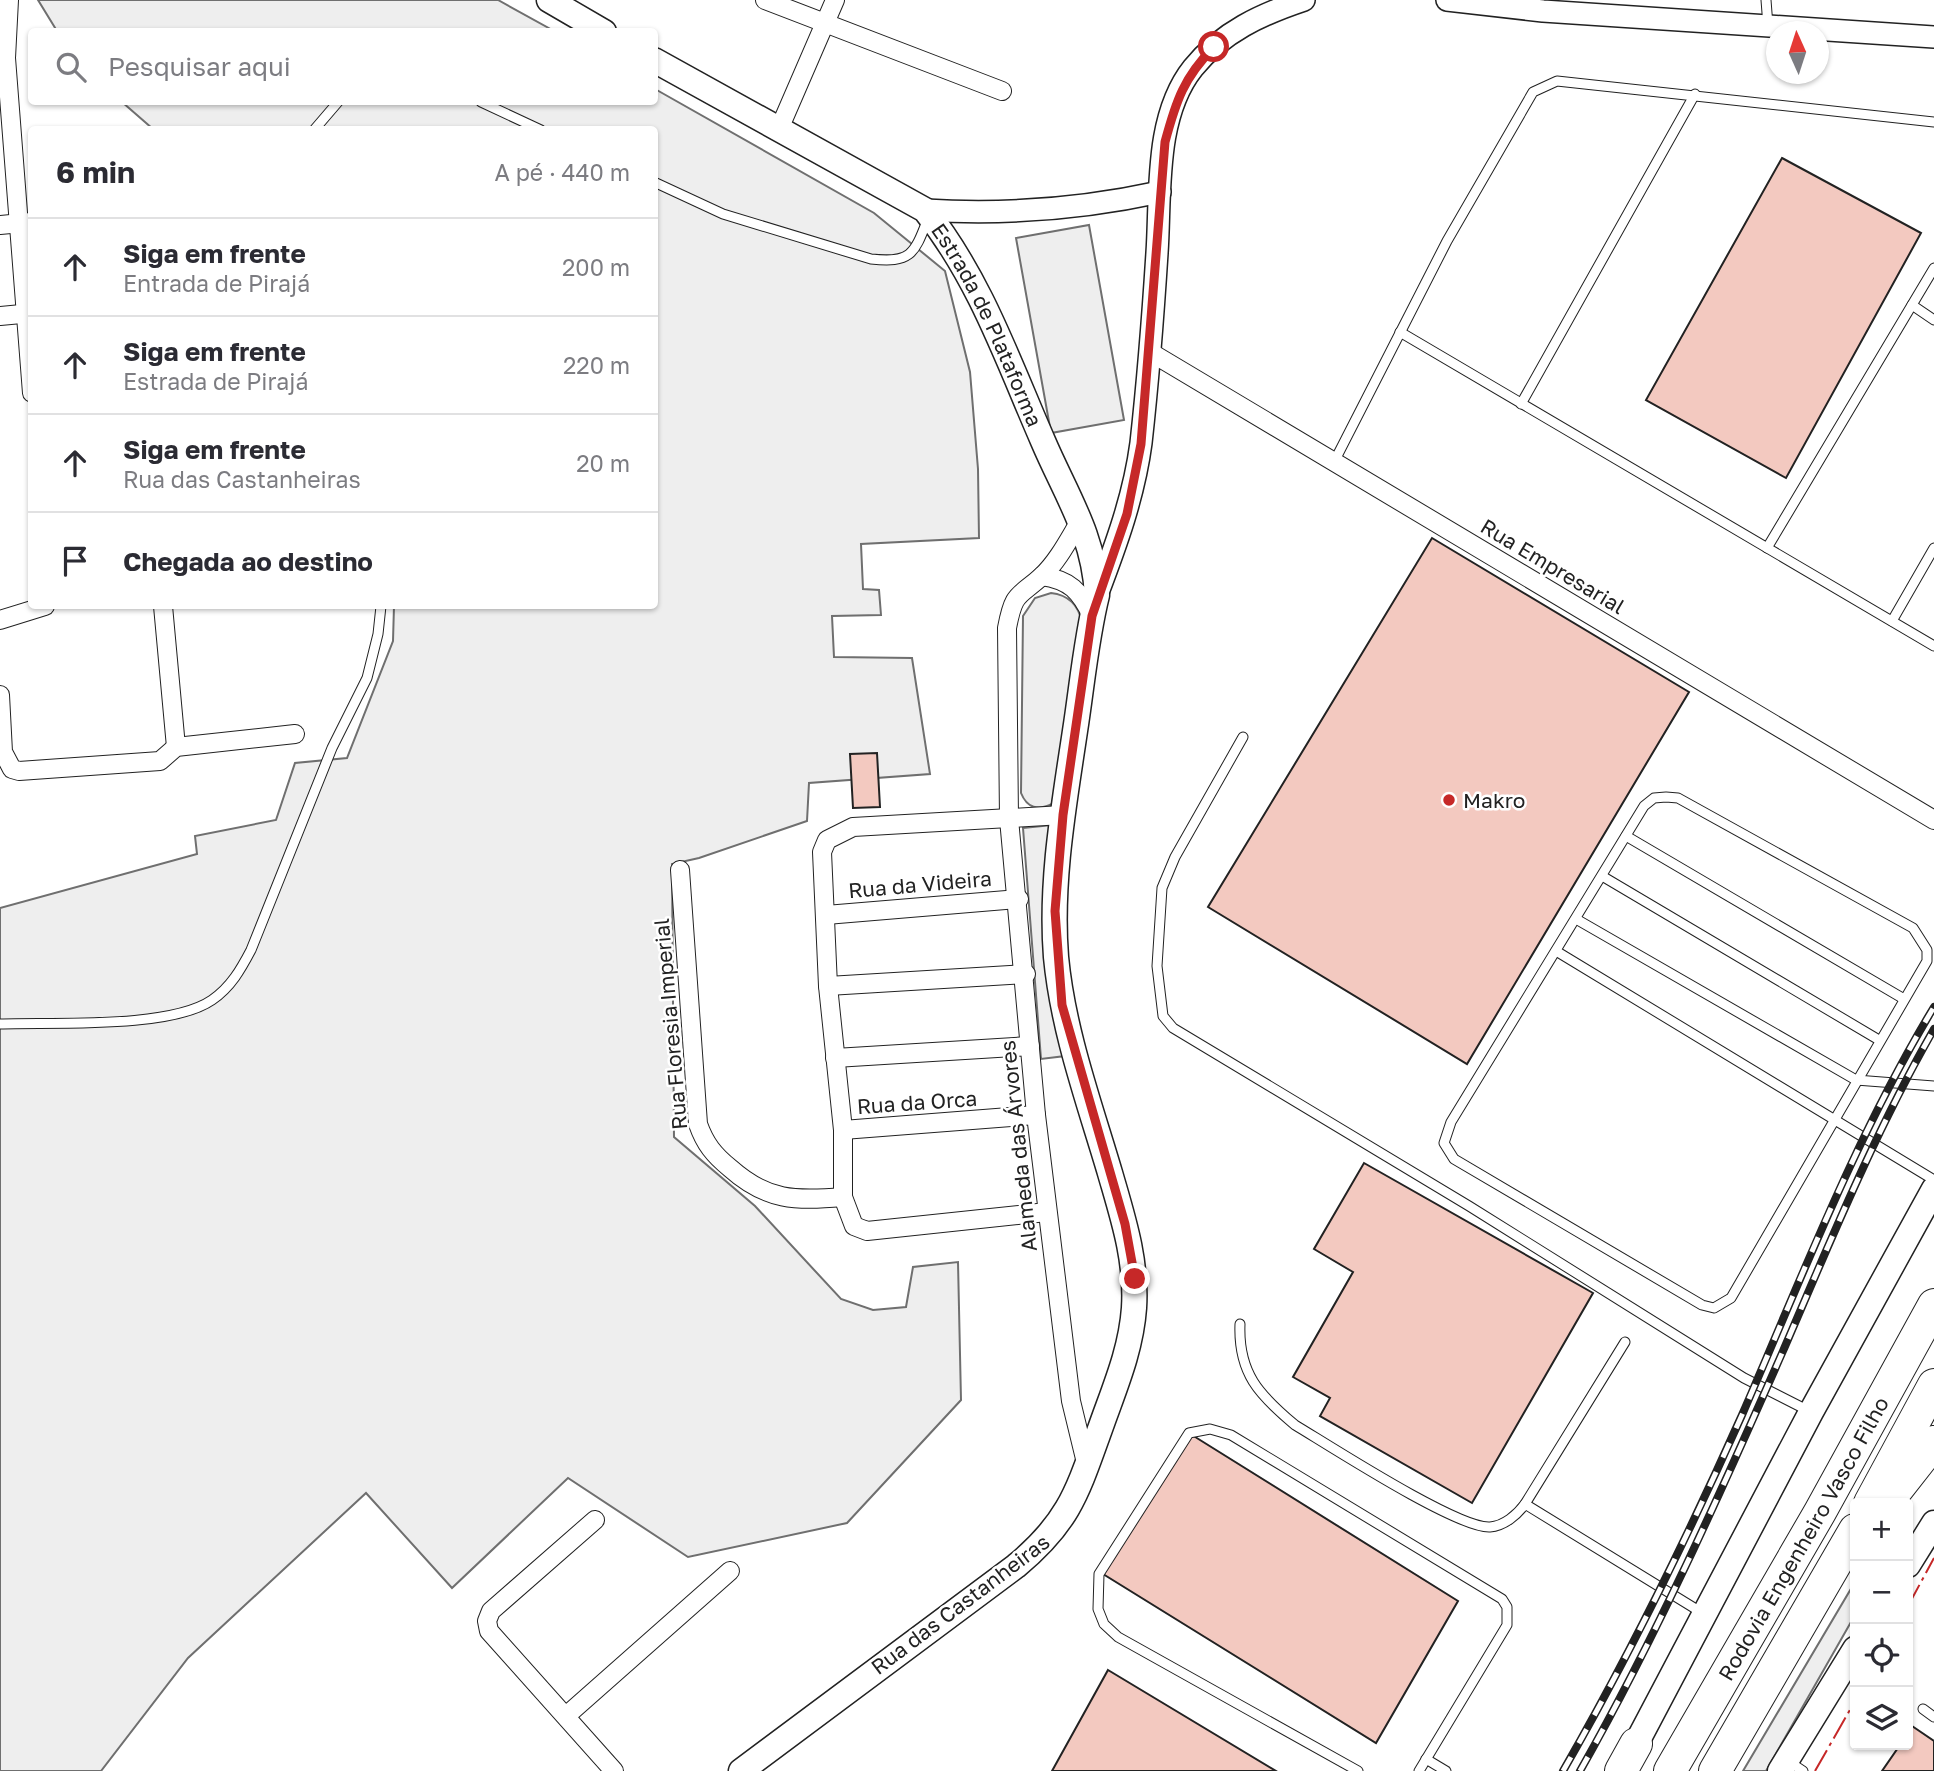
<!DOCTYPE html>
<html lang="pt">
<head>
<meta charset="utf-8">
<style>
  :root { --surface:#fff; --page:#f2f2f3; --text:#2b2b33; --muted:#7c7c81; --line:#e1e1e2 }
  body { margin:0; font-family:"Golos Text",sans-serif; background:var(--page); color:var(--text) }
  .controls { position:absolute; right:21px; bottom:21px; display:grid; overflow:hidden; border-radius:7px; box-shadow:0 2px 5px #0004 }
  .controls button { width:63px; height:63px; display:grid; place-items:center; padding:0; border:0; border-bottom:2px solid var(--line); background:var(--surface); color:var(--text); font:35px sans-serif }
  .compass { position:absolute; left:1766px; top:21px; width:63px; height:63px; border-radius:50%; background:var(--surface); box-shadow:0 2px 5px #0004; rotate:357deg }
  .stop { position:absolute; width:21px; height:21px; margin:-16px; border:5px solid #c62828; border-radius:50%; background:#fff }
  .stop.end { background:#c62828; border-color:#fff; box-shadow:0 2px 7px #0008 }
  .list { margin:0; padding:0; list-style:none }
  h2 { display:flex; justify-content:space-between; align-items:center; height:91px; margin:0; padding:0 28px; font-size:30px }
  h2 small { font-size:23px; font-weight:400; color:var(--muted) }
  .list li { display:grid; grid-template-columns:46px 1fr auto; gap:21px; align-items:center; box-sizing:border-box; height:98px; padding:0 28px; border-top:2px solid var(--line) }
  .list b { display:block; font-size:26px; white-space:nowrap }
  .list p { margin:0; font-size:23px; white-space:nowrap; color:var(--muted) }
  .list em { font-size:23px; font-style:normal; color:var(--muted) }
  .icon { flex:none; width:38px; height:38px; fill:none; stroke:currentColor; stroke-width:2; stroke-linecap:round; stroke-linejoin:round }
  .map { position:relative; flex:none; width:1934px; height:1771px; overflow:hidden }
  .search { position:absolute; background:var(--surface); box-shadow:0 2px 5px #0004; left:28px; top:28px; width:630px; height:77px; display:flex; align-items:center; gap:18px; box-sizing:border-box; padding:0 24px; border-radius:7px; color:var(--muted); font-size:26px }
  .panel { position:absolute; background:var(--surface); box-shadow:0 2px 5px #0004; left:28px; top:126px; width:630px; height:483px; border-radius:7px }
  .map>svg:first-child { display:block }
</style>
</head>
<body>
<div class="map">
<svg width="1934" height="1771" viewBox="0 0 1934 1771">
  <rect width="100%" height="100%" fill="#fff"/>
  <g fill="#eee" stroke="#6f6f6f" stroke-width="2">
    <path d="M38,0H498L554,31H57Z"/>
    <path d="M655,89L874,213L945,271L970,372L978,469L979,538L861,544L863,589L879,590L881,615L832,616L834,657L912,658L930,774L809,783L807,821L699,858L672,864L674,1137L755,1206L841,1299L873,1310L906,1307L913,1267L958,1262L961,1400L847,1523L688,1557L568,1478L452,1588L366,1493L188,1658L101,1771H0V908L197,854L195,836L276,820L295,763L347,758L393,641L394,606H654V130L153,129L122,102H654Z"/>
    <path d="M1089,225L1124,420L1051,433L1016,238Z"/>
    <path d="M1051,593C1069,595 1078,605 1082,622L1052,804C1038,811 1027,808 1021,793L1023,616L1035,598Z"/>
    <path d="M1052,825L1065,1056L1041,1059L1023,828Z"/>
    <path d="M1855,1582V1615L1770,1764L1766,1771H1743Z"/>
  </g>
  <g fill="#f3c9c0" stroke="#222" stroke-width="2">
    <path d="M1782,158L1921,233L1786,478L1646,400Z"/>
    <path d="M1432,538L1689,692L1467,1064L1208,907Z"/>
    <path d="M877,753L880,807L853,808L850,754Z"/>
    <path d="M1364,1163L1593,1293L1472,1503L1320,1416L1330,1398L1293,1377L1353,1272L1314,1249Z"/>
    <path d="M1192,1435L1458,1601L1376,1743L1103,1574Z"/>
    <path d="M1108,1670L1276,1771H1052Z"/>
    <path d="M1912,1726L1934,1741V1771H1882L1900,1745H1908V1732Z"/>
  </g>
  <g fill="none" stroke-linecap="round" stroke-linejoin="round">
    <defs>
      <g id="service">
        <path d="M1766,0L1768,26"/>
        <path d="M481,102L541,130"/>
        <path d="M314,130L338,102"/>
        <path d="M654,182L723,214L871,259C910,263 914,255 927,221"/>
        <path d="M1912,305L1934,320"/>
        <path d="M1400,332L1934,646"/>
        <path d="M1521,404L1695,94"/>
        <path d="M1334,462L1447,241L1533,92L1557,81L1934,122"/>
        <path d="M1767,548L1934,268"/>
        <path d="M1892,621L1934,548"/>
        <path d="M1243,737L1175,857L1162,888L1157,966L1163,1016L1173,1028L1469,1206L1744,1378L1809,1411"/>
        <path d="M1666,797L1678,798L1913,928L1927,950V961L1731,1298L1714,1308L1702,1305L1454,1159L1444,1143L1451,1122L1644,806L1654,798Z"/>
        <path d="M1626,836L1904,999"/>
        <path d="M1602,876L1879,1040"/>
        <path d="M1576,919L1856,1080L1934,1086"/>
        <path d="M1556,951L1934,1180"/>
        <path d="M0,1024C53,1022 170,1029 212,1000C231,987 241,969 251,950L332,748L367,678L378,634L381,606"/>
        <path d="M1240,1324C1238,1373 1259,1395 1295,1425C1330,1446 1458,1529 1490,1527C1504,1526 1517,1515 1525,1504L1625,1342"/>
        <path d="M1525,1504L1704,1614"/>
        <path d="M1923,1709L1934,1717"/>
        <path d="M1426,1759L1446,1771"/>
        <path d="M1788,1761L1803,1771"/>
        <path d="M1358,1771L1118,1637L1104,1624L1098,1609L1099,1574L1189,1433L1210,1429L1231,1435L1502,1599L1507,1607V1625L1419,1771"/>
      </g>
      <g id="minor">
        <path d="M9,0L6,58L32,393"/>
        <path d="M765,0L1002,91"/>
        <path d="M780,127L835,0"/>
        <path d="M0,225L32,222"/>
        <path d="M0,316L32,313"/>
        <path d="M1150,352L1934,820"/>
        <path d="M1080,521C1069,539 1058,561 1042,576C1018,598 1014,591 1007,628L1009,819L1036,1115L1071,1401L1087,1467"/>
        <path d="M1042,576C1070,580 1080,591 1092,616"/>
        <path d="M163,606L176,747"/>
        <path d="M0,620L45,606"/>
        <path d="M0,695L3,752L12,769L19,771L160,761L176,747L295,734"/>
        <path d="M680,870L698,1124C705,1144 714,1155 730,1168C767,1201 795,1201 843,1197"/>
        <path d="M826,915L1019,899"/>
        <path d="M828,986L1026,974"/>
        <path d="M835,1058L1030,1046"/>
        <path d="M843,1130L1036,1115"/>
        <path d="M1047,1212L867,1231L854,1226L843,1197V1130L828,986L822,852L827,840L853,827L1063,815"/>
        <path d="M595,1520L491,1611L487,1621L489,1631L614,1771"/>
        <path d="M566,1716L730,1571"/>
      </g>
      <g id="tertiary">
        <path d="M1447,0L1543,11L1934,37"/>
        <path d="M925,210C1004,215 1082,209 1160,192"/>
        <path d="M1097,595C1116,545 1134,496 1141,443C1148,380 1153,316 1157,253C1161,194 1154,117 1193,68C1222,32 1262,14 1304,0"/>
      </g>
      <g id="secondary">
        <path d="M549,0L604,32"/>
        <path id="s1" d="M654,60L925,210C980,279 1008,361 1043,441C1066,495 1094,535 1097,595C1086,639 1082,686 1075,731C1064,805 1050,882 1056,957C1063,1031 1089,1102 1110,1173C1123,1218 1137,1260 1134,1308C1131,1351 1114,1389 1100,1429C1077,1493 1069,1522 1016,1566L741,1771"/>
        <path d="M1908,1565L1934,1523"/>
        <path d="M1626,1758L1636,1744L1811,1412L1934,1189"/>
        <path d="M1780,1771L1855,1649"/>
      </g>
      <g id="motorway">
        <path d="M1887,1502L1934,1442"/>
        <path d="M1870,1503L1934,1385"/>
        <path d="M1621,1771L1636,1744"/>
        <path id="s2" d="M1670,1771L1820,1512L1934,1305"/>
        <path d="M1715,1771L1855,1530"/>
      </g>
    </defs>
    <use href="#service" stroke="#222" stroke-width="11"/>
    <use href="#minor" stroke="#222" stroke-width="20"/>
    <use href="#tertiary" stroke="#222" stroke-width="24"/>
    <use href="#secondary" stroke="#222" stroke-width="27"/>
    <use href="#motorway" stroke="#222" stroke-width="34"/>
    <use href="#service" stroke="#fff" stroke-width="9"/>
    <use href="#minor" stroke="#fff" stroke-width="18"/>
    <use href="#tertiary" stroke="#fff" stroke-width="21"/>
    <use href="#secondary" stroke="#fff" stroke-width="24"/>
    <use href="#motorway" stroke="#fff" stroke-width="32"/>
    <defs>
      <g id="rail">
        <path d="M1563,1771C1629,1656 1688,1536 1742,1415C1802,1277 1856,1136 1934,1007"/>
        <path d="M1580,1771C1657,1635 1720,1494 1783,1351C1830,1242 1875,1132 1934,1029"/>
      </g>
    </defs>
    <use href="#rail" stroke="#222" stroke-width="8"/>
    <use href="#rail" stroke="#fff" stroke-width="5" stroke-dasharray="16" stroke-linecap="butt"/>
    <g stroke="#c62828" stroke-width="2" stroke-dasharray="24 5 3.5 5" stroke-linecap="butt">
      <path d="M1908,1606L1934,1558"/>
      <path d="M1815,1771L1855,1701"/>
    </g>
  </g>
  <g fill="none" stroke-linecap="round" stroke-linejoin="round">
    <path stroke="#c62828" stroke-width="9" d="M1135,1279L1125,1224L1062,1005L1055,911L1063,815L1092,616L1127,514L1141,444L1165,142C1176,101 1184,77 1214,47"/>
  </g>
  <circle fill="#c62828" stroke="#fff" stroke-width="2.5" cx="1449" cy="800" r="7"/>
  <g text-anchor="middle" dominant-baseline="central" stroke-width="5" stroke-linejoin="round" paint-order="stroke">
    <g font-size="21" fill="#222" stroke="#fff">
      <text stroke="none"><textPath href="#s1" startOffset="441">Estrada de Plataforma</textPath></text>
      <text transform="translate(1553 566) rotate(31)">Rua Empresarial</text>
      <text transform="translate(920 884) rotate(-5)">Rua da Videira</text>
      <text transform="translate(670 1024) rotate(-95)">Rua Floresia Imperial</text>
      <text transform="translate(917 1102) rotate(-4)">Rua da Orca</text>
      <text transform="translate(1018 1146) rotate(-96)">Alameda das Árvores</text>
      <text stroke="none"><textPath href="#s2" startOffset="268">Rodovia Engenheiro Vasco Filho</textPath></text>
      <text transform="translate(960 1604) rotate(-37)">Rua das Castanheiras</text>
    </g>
    <g font-size="21" fill="#222" stroke="#fff" text-anchor="start">
      <text x="1463" y="800">Makro</text>
    </g>
  </g>
</svg>
<div class="controls">
<button>+</button>
<button>−</button>
<button><svg class="icon" aria-label="locate" viewBox="0 0 24 24"><circle cx="12" cy="12" r="6"/><path d="M12 2v4M12 18v4M2 12h4M18 12h4"/></svg></button>
<button><svg class="icon" aria-label="layers" viewBox="0 0 24 24"><path d="M12 4l9 5-9 5-9-5zM3 14l9 5 9-5"/></svg></button>
</div>
<svg class="compass" viewBox="-18 -18 36 36"><path d="M0-13l5 13h-10z" fill="#e53935"/><path d="M0 13l5-13h-10z" fill="#7c7c81"/></svg>
<div class="stop" style="left:1214px;top:47px"></div>
<div class="stop end" style="left:1135px;top:1279px"></div>
<div class="search"><svg class="icon" aria-label="search" viewBox="0 0 24 24"><circle cx="10" cy="10" r="6"/><path d="M15 15l6 6"/></svg>Pesquisar aqui</div>
<section class="panel">
<h2>6 min<small>A pé · 440 m</small></h2>
<ul class="list">
<li><svg class="icon" aria-label="ahead" viewBox="0 0 24 24"><path d="M12 20V5M6 11l6-6 6 6"/></svg><div><b>Siga em frente</b><p>Entrada de Pirajá</p></div><em>200 m</em></li>
<li><svg class="icon" aria-label="ahead" viewBox="0 0 24 24"><path d="M12 20V5M6 11l6-6 6 6"/></svg><div><b>Siga em frente</b><p>Estrada de Pirajá</p></div><em>220 m</em></li>
<li><svg class="icon" aria-label="ahead" viewBox="0 0 24 24"><path d="M12 20V5M6 11l6-6 6 6"/></svg><div><b>Siga em frente</b><p>Rua das Castanheiras</p></div><em>20 m</em></li>
<li><svg class="icon" aria-label="arrive" viewBox="0 0 24 24"><path d="M6 21V4h12l-3 4 3 4H6"/></svg><div><b>Chegada ao destino</b></div></li>
</ul>
</section>
</div>
</body>
</html>
